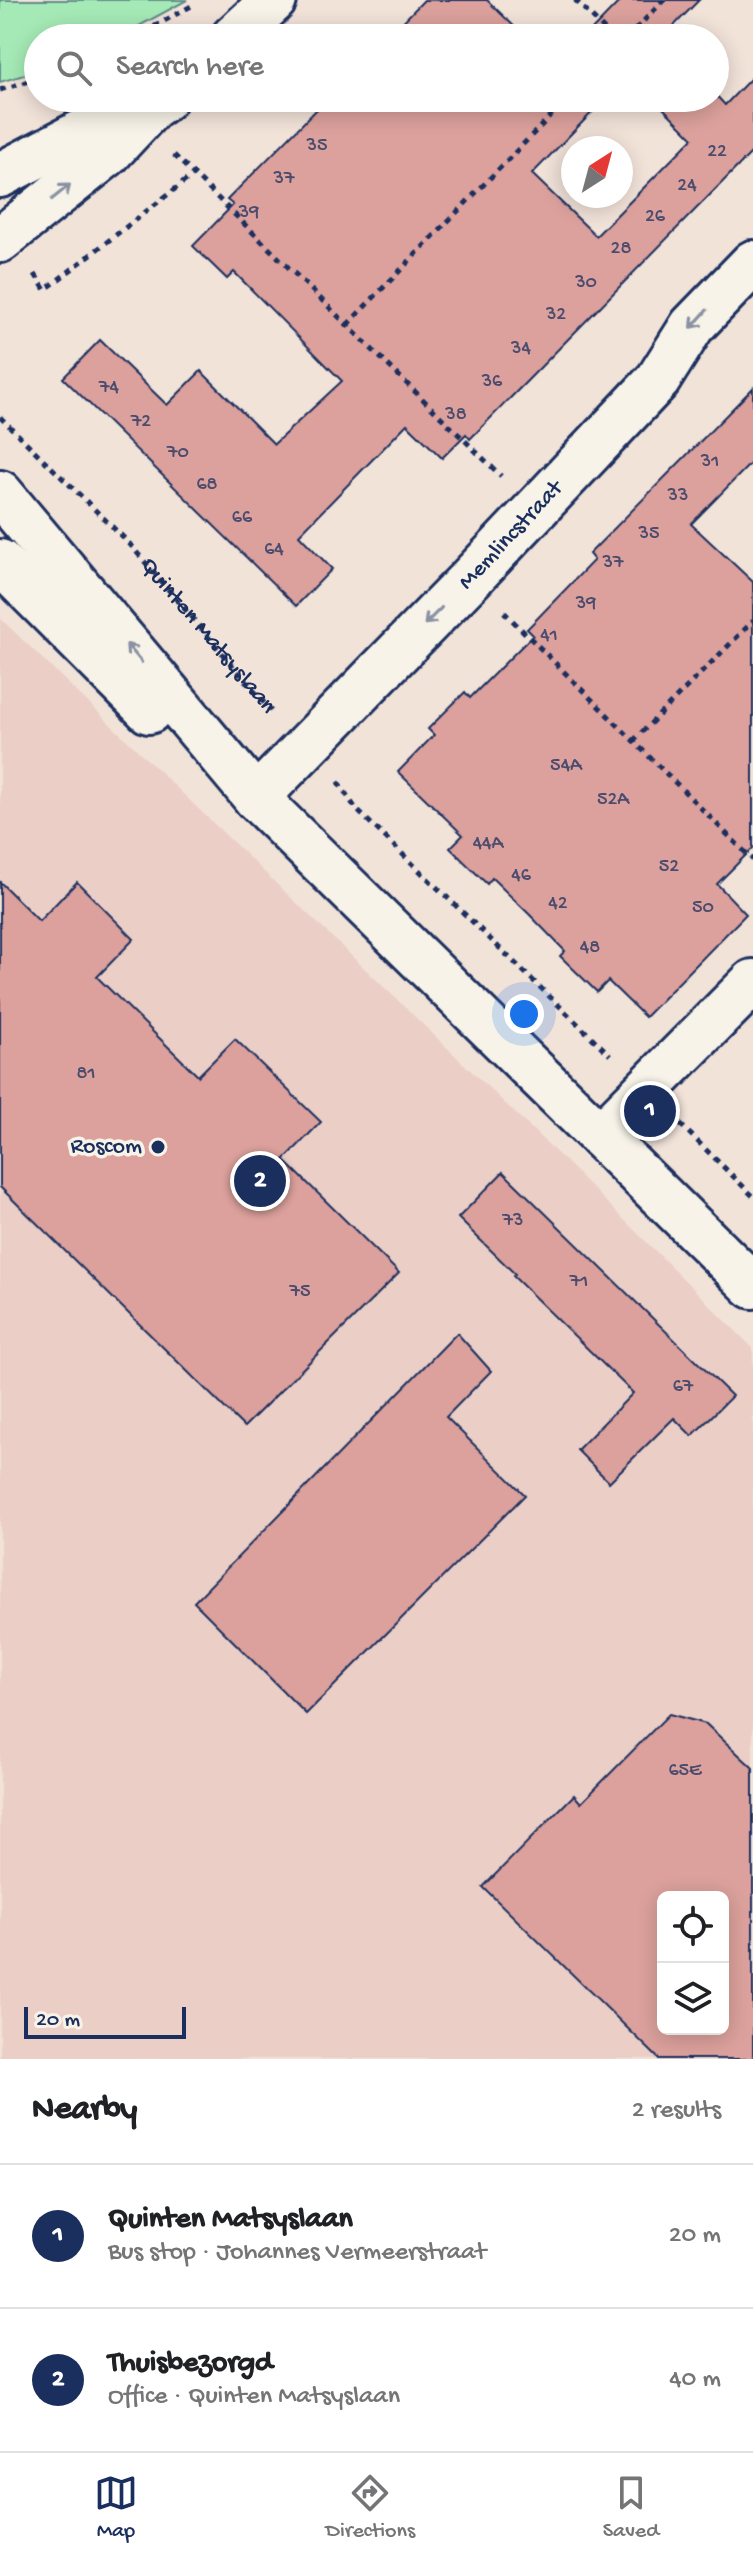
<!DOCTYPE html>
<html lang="en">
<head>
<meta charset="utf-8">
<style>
  :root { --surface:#fff; --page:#f2f2f2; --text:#202124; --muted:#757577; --line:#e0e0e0; --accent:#1b2f5e }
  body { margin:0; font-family:"Gochi Hand",sans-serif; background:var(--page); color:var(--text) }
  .controls { position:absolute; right:24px; bottom:24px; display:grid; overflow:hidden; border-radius:12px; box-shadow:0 4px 20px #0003 }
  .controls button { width:72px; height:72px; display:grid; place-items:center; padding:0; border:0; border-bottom:2px solid var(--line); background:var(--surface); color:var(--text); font:40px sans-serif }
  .compass { position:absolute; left:561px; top:136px; width:72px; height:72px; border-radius:50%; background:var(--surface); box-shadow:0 4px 20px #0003; rotate:36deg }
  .scale { position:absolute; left:24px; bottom:20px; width:162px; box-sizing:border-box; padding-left:8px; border:4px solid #1b2f5e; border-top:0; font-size:22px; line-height:28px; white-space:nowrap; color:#1b2f5e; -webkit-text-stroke:6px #f7f3e8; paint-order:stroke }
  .you { position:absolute; left:524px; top:1014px; width:28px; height:28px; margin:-20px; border:6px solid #fff; border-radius:50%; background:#1a73e8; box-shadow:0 0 0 12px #1a73e833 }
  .badge { display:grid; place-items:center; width:52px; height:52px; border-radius:50%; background:var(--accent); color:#fff; font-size:26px; font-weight:700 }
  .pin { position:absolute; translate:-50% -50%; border:4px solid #fff; box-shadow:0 2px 8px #0006 }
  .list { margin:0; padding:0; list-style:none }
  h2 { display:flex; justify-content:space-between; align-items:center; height:104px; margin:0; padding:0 32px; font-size:34px }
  h2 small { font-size:26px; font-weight:400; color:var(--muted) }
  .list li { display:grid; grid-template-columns:52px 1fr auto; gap:24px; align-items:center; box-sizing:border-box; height:144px; padding:0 32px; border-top:2px solid var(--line) }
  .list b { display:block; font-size:30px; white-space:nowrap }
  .list p { margin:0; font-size:26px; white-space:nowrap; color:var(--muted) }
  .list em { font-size:26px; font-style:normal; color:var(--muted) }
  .icon { flex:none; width:44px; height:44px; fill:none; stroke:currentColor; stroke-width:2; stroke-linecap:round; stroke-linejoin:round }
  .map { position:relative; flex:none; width:753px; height:2059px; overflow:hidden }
  .search { position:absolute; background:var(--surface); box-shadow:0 4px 20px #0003; left:24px; right:24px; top:24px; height:88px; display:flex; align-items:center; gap:20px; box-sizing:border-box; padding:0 28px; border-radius:44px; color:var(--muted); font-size:30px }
  .sheet { height:392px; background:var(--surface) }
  nav { display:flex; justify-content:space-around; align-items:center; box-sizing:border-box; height:112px; border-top:2px solid var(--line); background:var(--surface); font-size:22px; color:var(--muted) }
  nav a { display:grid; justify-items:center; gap:4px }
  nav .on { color:var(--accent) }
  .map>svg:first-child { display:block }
</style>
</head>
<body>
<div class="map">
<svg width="753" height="2059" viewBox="0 0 753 2059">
  <rect width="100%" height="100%" fill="#f2e3d9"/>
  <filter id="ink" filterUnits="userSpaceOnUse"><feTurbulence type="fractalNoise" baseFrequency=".0125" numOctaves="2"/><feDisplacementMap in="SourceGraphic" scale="16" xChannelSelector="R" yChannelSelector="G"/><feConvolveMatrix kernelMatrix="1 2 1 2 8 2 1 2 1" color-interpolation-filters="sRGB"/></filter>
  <g filter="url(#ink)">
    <path fill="#ebcfc7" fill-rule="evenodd" d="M0,618L564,1160L753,1348V2059H0ZM663,1897H723V2029H663Z"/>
    <path fill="#a5eab6" stroke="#608c8a" stroke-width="2" d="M0,0H187L117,38H38V71L0,82Z"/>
    <g fill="#dca19c" stroke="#1b2f5e" stroke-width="2" fill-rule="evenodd">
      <path d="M424,0H487L526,38H387Z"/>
      <path d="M621,0H699L662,38H584Z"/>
      <path d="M753,76V151L470,439L466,434L442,458L407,424L299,535L332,569L296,606L63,378L100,340L167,405L201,371L274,444L342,381L234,272L227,279L193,246L233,205L227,200L328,98H606L532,174L596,236L693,138L653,98H715V94L725,105Z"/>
      <path d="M753,388V461L691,524L753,582V848L717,884L746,914L645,1017L608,981L597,992L560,956L565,951L529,914L492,878L487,884L450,848L463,835L398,772L434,735L428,729L465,692L470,698L533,635L527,629L594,560L589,554Z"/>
      <path d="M0,882L39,921L77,882L134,939L97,977L198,1076L235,1039L321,1122L284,1160L399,1273L244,1427L0,1187Z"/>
      <path d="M503,1172L732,1396L692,1436L674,1418L609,1482L577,1450L633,1393L513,1276L515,1274L458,1218Z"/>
      <path d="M457,1333L491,1371L446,1417L525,1495L306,1714L194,1602Z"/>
      <path d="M669,1714L706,1724L753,1768V2059H659L483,1887L574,1795L581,1803ZM663,1897H723V2029H663Z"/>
    </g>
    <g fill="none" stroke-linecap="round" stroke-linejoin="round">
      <defs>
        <g id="minor">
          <path id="s2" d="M256,798L470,579L658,380L692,326L753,263"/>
          <path d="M600,1136L753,982"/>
        </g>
        <g id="tertiary">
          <path d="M233,38L274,0"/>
          <path d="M0,175L90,128L146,109"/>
          <path d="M0,240L109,153L152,107L165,98"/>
          <path d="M0,493L256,798L753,1286"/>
          <path d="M0,562L149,711"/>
        </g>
      </defs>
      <use href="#minor" stroke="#1b2f5e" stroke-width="50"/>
      <use href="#tertiary" stroke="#1b2f5e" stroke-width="50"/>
      <g stroke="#1b2f5e" stroke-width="5" stroke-dasharray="6 6" stroke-linecap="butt">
        <path d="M575,0L613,38"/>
        <path d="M133,38L195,4"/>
        <path d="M627,38L664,0"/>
        <path d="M0,90L38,78"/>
        <path d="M174,155L501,476"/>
        <path d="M35,274L45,290L193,175"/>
        <path d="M347,325L568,98"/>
        <path id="s1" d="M0,417L128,542L271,711"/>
        <path d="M504,612L753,860"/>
        <path d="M633,741L753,621"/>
        <path d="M338,782L356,809L610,1055"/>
        <path d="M680,1124L753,1196"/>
      </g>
      <use href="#minor" stroke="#f7f3e8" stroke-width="44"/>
      <use href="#tertiary" stroke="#f7f3e8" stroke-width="44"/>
    </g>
    <defs><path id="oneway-shaft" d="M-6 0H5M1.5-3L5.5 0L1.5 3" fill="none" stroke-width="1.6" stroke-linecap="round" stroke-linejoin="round" transform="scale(2)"/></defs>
    <g stroke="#8991a3">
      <use href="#oneway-shaft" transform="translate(61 192) rotate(-39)"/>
      <use href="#oneway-shaft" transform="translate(699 319) rotate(132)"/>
      <use href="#oneway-shaft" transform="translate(433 616) rotate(135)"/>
      <use href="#oneway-shaft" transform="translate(134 653) rotate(-130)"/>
    </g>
  </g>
  <circle fill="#1b2f5e" stroke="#f7f3e8" stroke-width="3" cx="158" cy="1147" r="8"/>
  <g text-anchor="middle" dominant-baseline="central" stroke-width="7" stroke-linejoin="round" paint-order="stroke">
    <g font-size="20" fill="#4b4c6e">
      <text x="317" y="146">35</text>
      <text x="717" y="152">22</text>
      <text x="284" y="179">37</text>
      <text x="687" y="186">24</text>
      <text x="249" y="213">39</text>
      <text x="655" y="217">26</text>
      <text x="621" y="249">28</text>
      <text x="586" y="283">30</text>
      <text x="556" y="315">32</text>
      <text x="521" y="349">34</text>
      <text x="492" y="382">36</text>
      <text x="109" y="388">74</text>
      <text x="456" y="415">38</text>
      <text x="141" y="422">72</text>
      <text x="178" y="453">70</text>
      <text x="710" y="462">31</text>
      <text x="207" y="485">68</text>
      <text x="678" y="496">33</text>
      <text x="242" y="518">66</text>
      <text x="649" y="534">35</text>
      <text x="274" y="550">64</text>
      <text x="613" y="563">37</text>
      <text x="586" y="604">39</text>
      <text x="549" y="636">41</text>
      <text x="566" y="766">54A</text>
      <text x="613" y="800">52A</text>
      <text x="488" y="844">44A</text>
      <text x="669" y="867">52</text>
      <text x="521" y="876">46</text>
      <text x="558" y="904">42</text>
      <text x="703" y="908">50</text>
      <text x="590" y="948">48</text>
      <text x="86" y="1074">81</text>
      <text x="513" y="1221">73</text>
      <text x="579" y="1282">71</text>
      <text x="300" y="1292">75</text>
      <text x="683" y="1387">67</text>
      <text x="685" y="1771">65E</text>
    </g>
    <g font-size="24" fill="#1b2f5e" stroke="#f7f3e8">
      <text stroke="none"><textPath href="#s2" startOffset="366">Memlincstraat</textPath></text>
      <text stroke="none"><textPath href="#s1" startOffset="302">Quinten Matsyslaan</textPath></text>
    </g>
    <g font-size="24" fill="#1b2f5e" stroke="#f7f3e8" text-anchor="end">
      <text x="142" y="1147">Roscom</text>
    </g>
  </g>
</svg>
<div class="controls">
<button><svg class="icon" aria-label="locate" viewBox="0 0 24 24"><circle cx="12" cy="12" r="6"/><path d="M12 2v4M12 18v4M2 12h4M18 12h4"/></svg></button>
<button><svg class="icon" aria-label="layers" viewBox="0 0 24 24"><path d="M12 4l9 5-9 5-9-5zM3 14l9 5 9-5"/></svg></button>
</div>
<svg class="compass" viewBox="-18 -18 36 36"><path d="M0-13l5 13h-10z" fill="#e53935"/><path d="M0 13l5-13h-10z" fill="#757577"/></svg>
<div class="scale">20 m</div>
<div class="you"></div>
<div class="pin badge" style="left:650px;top:1111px">1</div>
<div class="pin badge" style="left:260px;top:1181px">2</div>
<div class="search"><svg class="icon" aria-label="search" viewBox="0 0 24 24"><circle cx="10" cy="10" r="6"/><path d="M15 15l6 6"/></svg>Search here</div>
</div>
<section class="sheet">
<h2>Nearby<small>2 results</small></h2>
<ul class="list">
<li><span class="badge">1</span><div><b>Quinten Matsyslaan</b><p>Bus stop · Johannes Vermeerstraat</p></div><em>20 m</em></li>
<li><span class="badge">2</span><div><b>Thuisbezorgd</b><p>Office · Quinten Matsyslaan</p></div><em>40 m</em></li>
</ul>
</section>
<nav>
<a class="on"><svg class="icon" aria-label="map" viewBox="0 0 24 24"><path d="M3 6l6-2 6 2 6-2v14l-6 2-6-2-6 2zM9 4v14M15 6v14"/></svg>Map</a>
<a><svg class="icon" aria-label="directions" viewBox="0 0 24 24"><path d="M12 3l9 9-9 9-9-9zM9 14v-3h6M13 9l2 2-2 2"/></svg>Directions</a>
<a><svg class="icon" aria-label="saved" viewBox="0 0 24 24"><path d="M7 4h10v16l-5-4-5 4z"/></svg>Saved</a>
</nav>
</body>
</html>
